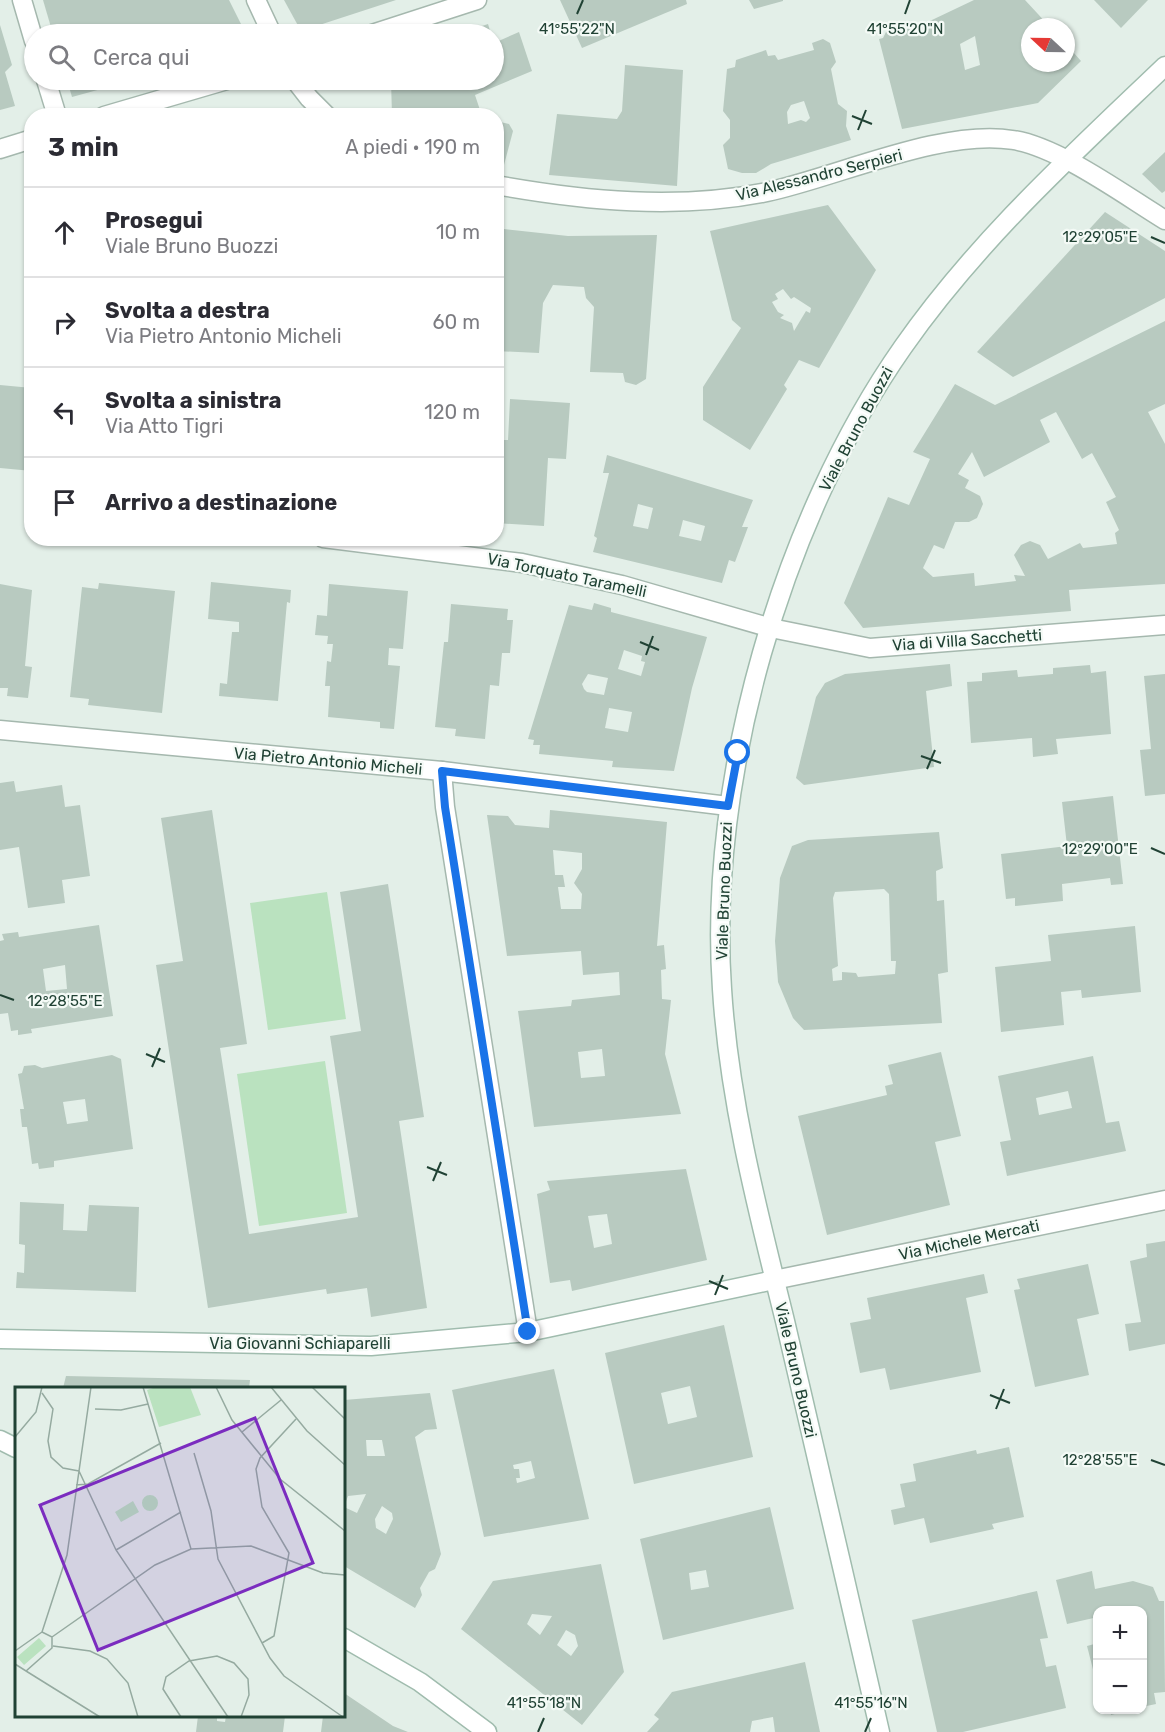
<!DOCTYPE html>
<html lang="it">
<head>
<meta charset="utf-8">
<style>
  :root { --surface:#fff; --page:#f2f2f3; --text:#2b2b33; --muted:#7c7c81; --line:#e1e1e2 }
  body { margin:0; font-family:Rubik,sans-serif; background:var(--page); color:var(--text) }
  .controls { position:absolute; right:18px; bottom:18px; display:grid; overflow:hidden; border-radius:12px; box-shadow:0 2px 4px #0004 }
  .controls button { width:54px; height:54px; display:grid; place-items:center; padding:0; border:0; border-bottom:2px solid var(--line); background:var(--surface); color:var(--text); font:30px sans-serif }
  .compass { position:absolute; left:1021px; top:18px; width:54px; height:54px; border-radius:50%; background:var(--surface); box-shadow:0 2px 4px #0004; rotate:292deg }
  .stop { position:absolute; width:18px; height:18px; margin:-14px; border:4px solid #1a73e8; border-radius:50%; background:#fff }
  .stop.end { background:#1a73e8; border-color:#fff; box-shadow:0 2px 6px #0008 }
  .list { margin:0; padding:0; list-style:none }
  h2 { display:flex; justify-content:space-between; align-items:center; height:78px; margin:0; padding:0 24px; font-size:26px }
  h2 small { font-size:20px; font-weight:400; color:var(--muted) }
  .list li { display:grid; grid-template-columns:39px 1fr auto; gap:18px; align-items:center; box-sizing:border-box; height:90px; padding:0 24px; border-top:2px solid var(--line) }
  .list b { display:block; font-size:22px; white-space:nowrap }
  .list p { margin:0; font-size:20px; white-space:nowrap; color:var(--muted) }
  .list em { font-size:20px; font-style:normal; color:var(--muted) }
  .icon { flex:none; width:33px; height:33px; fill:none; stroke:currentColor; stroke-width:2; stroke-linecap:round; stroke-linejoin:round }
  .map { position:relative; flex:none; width:1165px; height:1732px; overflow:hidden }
  .search { position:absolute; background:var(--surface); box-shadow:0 2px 4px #0004; left:24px; top:24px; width:480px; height:66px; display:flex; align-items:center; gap:15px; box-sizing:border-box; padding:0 21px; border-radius:33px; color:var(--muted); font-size:22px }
  .panel { position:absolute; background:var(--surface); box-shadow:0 2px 4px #0004; left:24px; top:108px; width:480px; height:438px; border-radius:24px }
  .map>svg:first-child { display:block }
</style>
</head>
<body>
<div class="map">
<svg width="1165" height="1732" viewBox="0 0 1165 1732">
  <rect width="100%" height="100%" fill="#e3efe8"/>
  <g fill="#bae2bf">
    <path d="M327,892L346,1019L268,1030L250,903Z"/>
    <path d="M325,1061L347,1213L259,1226L237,1074Z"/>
  </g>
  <g fill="#b8cac0" fill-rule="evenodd">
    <path d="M43,0H229L246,34H53Z"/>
    <path d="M284,0H396L301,31Z"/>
    <path d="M560,0H686L687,4L582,48Z"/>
    <path d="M749,0H783V1L754,9Z"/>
    <path d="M974,0H1025L1050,27H1030V63H1066V44L1081,61L1038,103L902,129L879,39L883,38L886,32L895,28L913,29ZM975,36L980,65L965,70L960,44Z"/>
    <path d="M1094,0H1148L1121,28Z"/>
    <path d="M488,24L491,34H458Z"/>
    <path d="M0,25L12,65L5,72L15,106L0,110Z"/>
    <path d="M519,32L532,71L475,95L482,116L392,115L391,81L494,80V43Z"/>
    <path d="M823,39L830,43L836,62L831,69L838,104L847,111L846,126L851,140L771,164L756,173H742L728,169L723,145L730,138V120L723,111L727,69L735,67L736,60L766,50L768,56L775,55L778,60L814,50L812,43ZM804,101L810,118L806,122L801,120L788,124L787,112L791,105Z"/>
    <path d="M625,65L683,70L677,186L549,175L557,114L617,119L622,111Z"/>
    <path d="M67,80H134L72,97Z"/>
    <path d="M496,121L509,124L513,131L504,165L496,164Z"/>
    <path d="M1165,152V191L1162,193L1142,174Z"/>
    <path d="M828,205L876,270L819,368L799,360L784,385L787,389L750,450L703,420V387L741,328L732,320L710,231ZM783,289L791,299L794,297L811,308L810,313L806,311L794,331L792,323L780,318L784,315L778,312L772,302L778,299L775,294Z"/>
    <path d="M1105,212L1165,251V298L1013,377L977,352Z"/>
    <path d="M504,229L568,236L657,235L646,379L636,385L625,382L623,373L590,372L594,307L586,298L584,287L553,285L543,303L539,353L496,351V248H499Z"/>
    <path d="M1165,321V404L1148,412L1165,444V584L1069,590L1071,611L863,628L844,603L888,497L909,505L930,459L913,452L955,384L995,405ZM1056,412L1082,459L1092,453L1116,497L1106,502L1119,530L1115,533L1117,544L1083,548L1080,543L1048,559L1040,545L1030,541L1021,545L1014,555L1025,576L1014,575L1016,581L975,586L974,573L933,577L923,568L934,545L944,549L955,522H969L977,518L983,504L980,496L965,488L969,480L958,474L972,452L984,477L1050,442L1040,420Z"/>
    <path d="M0,385L32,388V471L0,468Z"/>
    <path d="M510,399L570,403L566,459L548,458L544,526L496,523L497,440H508Z"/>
    <path d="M607,455L753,500L742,527H748L735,562L729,560L722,583L593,552L597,538L594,536L609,473H603ZM638,504L653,508L648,529L633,526ZM683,520L705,526L701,541L679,536Z"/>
    <path d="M211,582L291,590L290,603L287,602L278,701L219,696L220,683L227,684L232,632H239V622L208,619Z"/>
    <path d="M99,583L175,591L162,713L88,705L89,699L70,697L82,587L98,589Z"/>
    <path d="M0,584L32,590L25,666L32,667L28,698L7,696L8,688H0Z"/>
    <path d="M329,584L408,591L403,649L389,648L388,665L400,666L394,729L380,728V722L328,717L330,686H325L327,661L331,662L333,644H327L328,636L315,635L317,615L327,616Z"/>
    <path d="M594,603L611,608V612L707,637L692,688L674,771L612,767L613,761L539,754L540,745H533L534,740L528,739L569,605L592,610ZM624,650L642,656L641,661L645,662L641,676L618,669ZM588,674L608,678L604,695L587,692L584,689L582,684ZM609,708L632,712L628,732L605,728Z"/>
    <path d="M451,604L508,609L507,620H513L510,653H502L499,686L490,685L485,739L455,736L456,729L435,727L444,642H448Z"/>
    <path d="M950,664L952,686L926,691L934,767L804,785L796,778L816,697L825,683L845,674Z"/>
    <path d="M1090,665L1091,673L1106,671L1111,734L1056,739L1058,754L1033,757L1032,738L971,743L967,682L982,681V673L1017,670L1018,677L1053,674V668Z"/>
    <path d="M1165,674V794L1145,796L1140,750L1151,749L1144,676Z"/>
    <path d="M14,781L16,792L62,785L65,807L80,805L90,876L62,880L65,903L28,908L19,847L0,850V783Z"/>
    <path d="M1113,796L1123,884L1111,885L1110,878L1062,884L1063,901L1015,906V898L1006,899L1001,854L1067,846L1062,802Z"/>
    <path d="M212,810L247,1044L220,1048L249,1234L358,1217L330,1036L361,1031L340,892L388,884L424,1117L399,1121L427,1308L371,1317L367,1288L327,1294L326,1289L208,1308L156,965L183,961L161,818Z"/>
    <path d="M550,810L667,822L657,946L664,945L666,969L661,970L662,999L671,1000L665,1054L681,1114L534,1127L518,1011L571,1006L572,1000L620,995L619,972L583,975L581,951L507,956L487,815L508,816L515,825L549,828ZM553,850L582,853V869L574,883L582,894L581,909H561L558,887H565L563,875H555ZM602,1049L605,1076L581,1078L578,1052Z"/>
    <path d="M939,832L943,868L936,871L937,901L944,900L948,972L938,974L942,1023L804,1030L793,1018L778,982L775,941L780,878L792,846L808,840ZM884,889L889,894L891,961H896L895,974L858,977L856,973L842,972V980L833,981L832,969L838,966L833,898L835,892Z"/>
    <path d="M99,925L113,1016L31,1029L32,1033L18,1035V1030L11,1031L8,1013L0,1014V941L4,940L2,934L18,932L19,937ZM65,965L67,989L46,991L43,969Z"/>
    <path d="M1135,926L1141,992L1082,998L1081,990L1061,992L1064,1025L1001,1032L995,967L1051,961L1048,935Z"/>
    <path d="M941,1052L961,1136L935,1142L950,1205L827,1235L798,1116L887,1095L885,1086L893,1084L888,1065Z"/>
    <path d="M112,1055L121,1059L133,1149L54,1161V1167L39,1169L38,1163L32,1164L27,1127H22L20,1109H24L18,1074L22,1073L24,1066L35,1065L42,1068ZM85,1099L88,1121L67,1124L63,1102Z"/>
    <path d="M1093,1056L1106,1123L1119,1121L1126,1151L1007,1176L1000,1142L1011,1140L998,1076ZM1068,1091L1072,1108L1039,1115L1036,1098Z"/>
    <path d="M686,1169L707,1260L572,1291L570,1280L550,1283L537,1194L550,1190L547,1181ZM607,1214L612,1244L594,1248L588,1216Z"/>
    <path d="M20,1202L64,1204L63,1230L87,1231L89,1205L139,1207L136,1292L16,1288L17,1272L24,1273L25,1245L19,1244Z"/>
    <path d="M1165,1241V1344L1129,1351L1125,1324L1141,1322L1130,1261L1147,1257L1146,1244Z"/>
    <path d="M1088,1264L1099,1314L1077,1319L1089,1375L1035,1387L1014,1290L1020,1289L1017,1279Z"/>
    <path d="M984,1274L988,1293L966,1298L981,1372L890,1390L885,1368L860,1373L850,1323L871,1319L867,1298Z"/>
    <path d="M724,1325L753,1457L634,1484L605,1353ZM690,1386L697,1417L668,1424L661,1393Z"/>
    <path d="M554,1369L589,1519L484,1537L452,1390ZM531,1461L535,1478L517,1483L516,1478H520L519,1469H514L513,1465Z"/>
    <path d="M66,1376L250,1380L249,1388H63Z"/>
    <path d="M430,1393L437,1429L425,1430L415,1437L441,1554L435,1569L429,1572L420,1588L422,1595L415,1608L344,1566V1400ZM366,1440H382L385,1456H367ZM366,1494L357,1513L344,1507L348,1496ZM382,1506L392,1513L393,1519L386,1534L376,1528L375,1519Z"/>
    <path d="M1009,1447L1024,1517L992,1524L994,1529L930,1543L924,1518L894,1525L891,1510L905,1507L900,1484L916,1481L913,1464L976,1450L977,1454Z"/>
    <path d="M770,1507L794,1609L663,1640L640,1539ZM706,1570L709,1587L691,1590L689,1573Z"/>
    <path d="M601,1564L624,1672L582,1725L461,1629L493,1581ZM532,1614L552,1616L540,1635L527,1624ZM566,1630L575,1635L578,1646L571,1656L557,1645Z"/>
    <path d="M1092,1571L1095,1589L1133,1581L1153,1587L1159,1601H1164L1165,1692L1154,1693L1156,1704L1142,1707V1610H1098V1617L1067,1624L1056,1580Z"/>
    <path d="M1037,1591L1048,1638L1040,1639L1046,1667L1056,1665L1066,1708L963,1732H937L912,1620Z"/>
    <path d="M1098,1643V1685H1097L1087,1646Z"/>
    <path d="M805,1662L820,1732H775L773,1717L752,1721L750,1732H647L659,1719L654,1715L672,1692Z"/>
    <path d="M344,1693L393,1726L408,1732H321L323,1716H344Z"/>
    <path d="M1110,1710H1130L1111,1715Z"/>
    <path d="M198,1716H217V1721L225,1722L226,1716H285L283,1732H196Z"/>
  </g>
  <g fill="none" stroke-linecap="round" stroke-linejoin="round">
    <defs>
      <g id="street">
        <path d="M22,0L34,41"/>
        <path d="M256,0L272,34"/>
        <path d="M372,34L477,0"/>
        <path d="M46,80L57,116"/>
        <path d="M295,80L309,98L327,116"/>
        <path d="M104,116L227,80"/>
        <path d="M0,149L32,139"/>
        <path d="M496,185C585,201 678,210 767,192C837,177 943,128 1013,140C1059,147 1124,195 1165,220"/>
        <path d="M323,538L522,563L622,585L771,628L870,648L1165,625"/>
        <path d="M0,730L442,771L728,806"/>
        <path d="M442,771L445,807L528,1332"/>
        <path d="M774,1280L1165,1200"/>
      </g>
      <g id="secondary">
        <path d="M0,1339L371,1346L528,1332L774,1280"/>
        <path d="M0,1440L16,1448"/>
        <path d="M344,1638L420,1682L487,1732"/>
        <path d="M880,1732C848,1595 818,1458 785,1321C758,1212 729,1101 722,989C707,779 783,518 903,347C977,241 1072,155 1165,66"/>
      </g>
    </defs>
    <use href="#street" stroke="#a5b8ae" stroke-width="21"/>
    <use href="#secondary" stroke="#a0bcae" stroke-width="21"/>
    <use href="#street" stroke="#fff" stroke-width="18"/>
    <use href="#secondary" stroke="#fff" stroke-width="18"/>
  </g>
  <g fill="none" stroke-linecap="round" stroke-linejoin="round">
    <path stroke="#1a73e8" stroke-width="8" d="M528,1332L445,807L442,771L728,806L738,753"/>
  </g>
  <path fill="none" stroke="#204234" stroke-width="2" d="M577,14L583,0M905,14L910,0M852,116L872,124M858,130L866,110M1151,237L1165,243M640,642L659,650M646,655L653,636M921,756L941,763M927,769L935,750M1151,848L1165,854M0,995L14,1000M146,1054L165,1062M152,1067L160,1048M427,1167L447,1175M433,1181L441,1162M709,1281L728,1289M715,1295L723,1275M990,1395L1010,1403M996,1409L1004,1389M1151,1460L1165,1465M538,1732L544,1718M865,1732L871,1718"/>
  <g text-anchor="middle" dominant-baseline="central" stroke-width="4.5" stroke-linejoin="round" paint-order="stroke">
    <g font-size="16" fill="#204234" stroke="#f4faf6">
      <text transform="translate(819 175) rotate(-14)">Via Alessandro Serpieri</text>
      <text transform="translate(856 429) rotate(-62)">Viale Bruno Buozzi</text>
      <text transform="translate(567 575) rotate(12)">Via Torquato Taramelli</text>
      <text transform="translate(967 640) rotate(-4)">Via di Villa Sacchetti</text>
      <text transform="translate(328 761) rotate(5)">Via Pietro Antonio Micheli</text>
      <text transform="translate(724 891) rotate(-88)">Viale Bruno Buozzi</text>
      <text transform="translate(969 1240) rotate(-12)">Via Michele Mercati</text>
      <text x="300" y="1343">Via Giovanni Schiaparelli</text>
      <text transform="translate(796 1370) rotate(77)">Viale Bruno Buozzi</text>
    </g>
  </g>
  <g transform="translate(15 1387)">
    <rect width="330" height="330" fill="#e3efe8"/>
    <path d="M141,0H175L186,28L144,40L132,3ZM127 116a8 8 0 1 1 16 0a8 8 0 1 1-16 0ZM118,114L124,125L106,135L100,125ZM24,251L31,259L9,278L2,270Z" fill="#bae2bf"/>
    <path fill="none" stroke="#95aaa0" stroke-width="1.5" d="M128,0L176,162M201,0L217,33L265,92L330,144M256,0L292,44L330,78M297,0L330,32M27,6L38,22L33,54L36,70L48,81L64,84M80,22L106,23L133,17M227,45L266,13M0,50L21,25L27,0M179,66L196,124L203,172L255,271L269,289L328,330M64,84L101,163L213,330M61,98L73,97L146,56M101,163L166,125M27,245L52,168L76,0M37,250L140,178L176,162L236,159L308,186L330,188M247,256L259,249L274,166L247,120L241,82L245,71L281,32M38,259L75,264L92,272L113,296L123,330M0,264L27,245M0,277L11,284L37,261V250L27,245M11,284L85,330M166,330L148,302L151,290L174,274L202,269L219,276L233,292L234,308L226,330"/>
    <path fill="#7b2cbf" fill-opacity="0.15" stroke="#7b2cbf" stroke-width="3" d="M240,31L298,176L83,263L25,118Z"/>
    <rect width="330" height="330" fill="none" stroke="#204234" stroke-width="3"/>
  </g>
  <g font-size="15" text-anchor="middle" fill="#204234" stroke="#f4faf6" stroke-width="4.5" stroke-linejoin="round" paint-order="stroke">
    <text x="577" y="34">41°55'22"N</text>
    <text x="905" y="34">41°55'20"N</text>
    <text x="1100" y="242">12°29'05"E</text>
    <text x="1100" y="854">12°29'00"E</text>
    <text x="65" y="1006">12°28'55"E</text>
    <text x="1100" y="1465">12°28'55"E</text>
    <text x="544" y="1708">41°55'18"N</text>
    <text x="871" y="1708">41°55'16"N</text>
  </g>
</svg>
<div class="controls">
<button>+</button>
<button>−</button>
</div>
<svg class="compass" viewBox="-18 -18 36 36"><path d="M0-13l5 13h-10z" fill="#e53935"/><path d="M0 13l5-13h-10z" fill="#7c7c81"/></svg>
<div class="stop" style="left:738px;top:753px"></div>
<div class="stop end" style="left:528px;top:1332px"></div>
<div class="search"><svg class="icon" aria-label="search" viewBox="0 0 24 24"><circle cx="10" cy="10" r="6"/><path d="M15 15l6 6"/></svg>Cerca qui</div>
<section class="panel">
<h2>3 min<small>A piedi · 190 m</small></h2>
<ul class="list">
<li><svg class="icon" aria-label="ahead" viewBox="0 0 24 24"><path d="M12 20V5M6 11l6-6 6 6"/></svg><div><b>Prosegui</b><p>Viale Bruno Buozzi</p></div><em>10 m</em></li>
<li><svg class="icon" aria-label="right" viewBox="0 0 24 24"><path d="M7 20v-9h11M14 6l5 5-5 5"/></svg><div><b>Svolta a destra</b><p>Via Pietro Antonio Micheli</p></div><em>60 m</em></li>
<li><svg class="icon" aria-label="left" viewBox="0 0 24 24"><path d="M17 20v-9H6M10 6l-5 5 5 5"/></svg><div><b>Svolta a sinistra</b><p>Via Atto Tigri</p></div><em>120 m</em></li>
<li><svg class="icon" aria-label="arrive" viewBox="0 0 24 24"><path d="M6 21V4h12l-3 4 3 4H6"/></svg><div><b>Arrivo a destinazione</b></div></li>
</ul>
</section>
</div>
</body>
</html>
